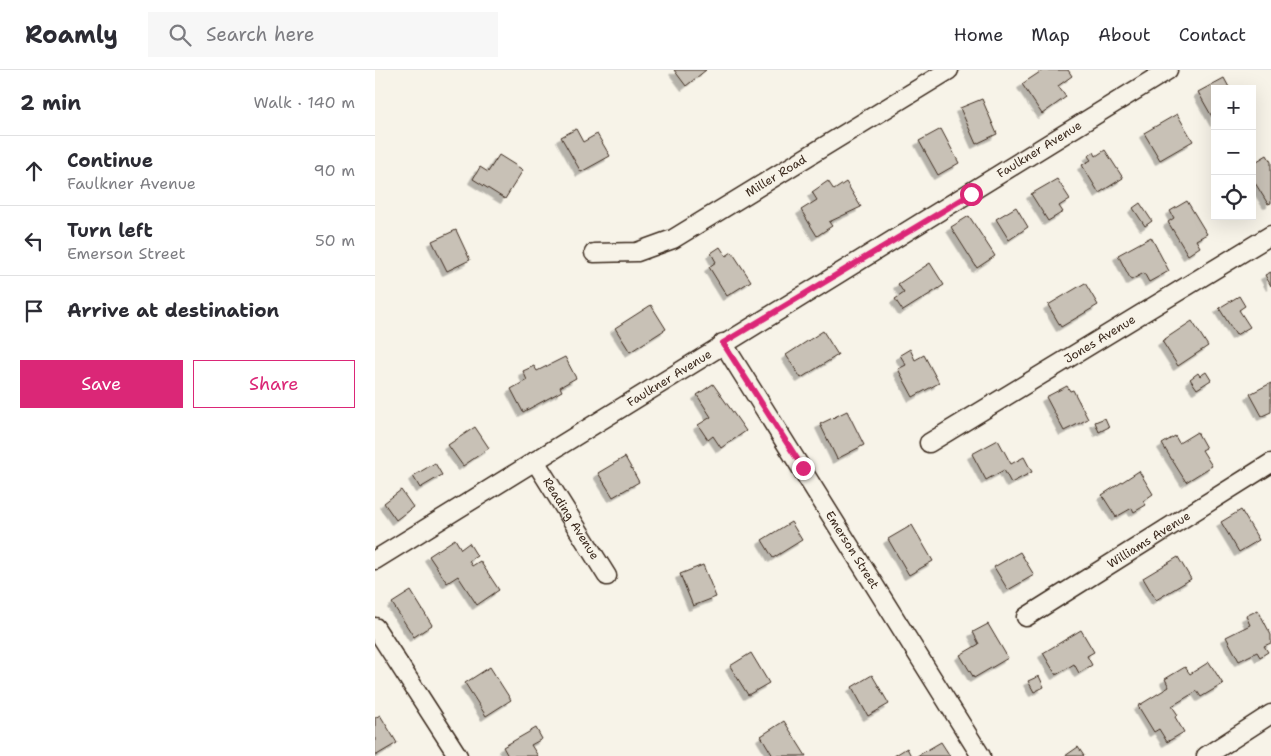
<!DOCTYPE html>
<html lang="en">
<head>
<meta charset="utf-8">
<style>
  :root { --surface:#fff; --page:#f7f7f7; --text:#2b2b33; --muted:#7c7c81; --line:#e1e1e2; --accent:#db2777 }
  body { margin:0; font-family:"Shantell Sans",sans-serif; background:var(--page); color:var(--text) }
  .controls { position:absolute; right:15px; top:15px; display:grid; overflow:hidden; border-radius:0px; box-shadow:0 5px 20px #0002 }
  .controls button { width:45px; height:45px; display:grid; place-items:center; padding:0; border:0; border-bottom:1px solid var(--line); background:var(--surface); color:var(--text); font:25px sans-serif }
  .stop { position:absolute; width:15px; height:15px; margin:-11px; border:4px solid #db2777; border-radius:50%; background:#fff }
  .stop.end { background:#db2777; border-color:#fff; box-shadow:0 1px 5px #0008 }
  .list { margin:0; padding:0; list-style:none }
  h2 { display:flex; justify-content:space-between; align-items:center; height:65px; margin:0; padding:0 20px; font-size:21px }
  h2 small { font-size:16px; font-weight:400; color:var(--muted) }
  .list li { display:grid; grid-template-columns:32px 1fr auto; gap:15px; align-items:center; box-sizing:border-box; height:70px; padding:0 20px; border-top:1px solid var(--line) }
  .list b { display:block; font-size:19px; white-space:nowrap }
  .list p { margin:0; font-size:16px; white-space:nowrap; color:var(--muted) }
  .list em { font-size:16px; font-style:normal; color:var(--muted) }
  .actions { display:flex; gap:10px; padding:15px 20px }
  .actions a { flex:1; padding:11px 0; border:1px solid var(--accent); border-radius:0px; text-align:center; font-size:18px; color:var(--accent) }
  .actions .main { background:var(--accent); color:#fff }
  .icon { flex:none; width:28px; height:28px; fill:none; stroke:currentColor; stroke-width:2; stroke-linecap:round; stroke-linejoin:round }
  .map { position:relative; flex:none; width:896px; height:686px; overflow:hidden }
  header { display:flex; align-items:center; gap:30px; box-sizing:border-box; height:70px; padding:0 25px; background:var(--surface); border-bottom:1px solid var(--line) }
  header strong { font-size:24px }
  nav { display:flex; gap:28px; margin-inline-start:auto; font-size:18px }
  .search { width:350px; height:45px; background:var(--page); display:flex; align-items:center; gap:12px; box-sizing:border-box; padding:0 18px; border-radius:0px; color:var(--muted); font-size:19px }
  main { display:flex }
  aside { flex:1; background:var(--surface) }
  .map>svg:first-child { display:block }
</style>
</head>
<body>
<header>
<strong>Roamly</strong>
<div class="search"><svg class="icon" aria-label="search" viewBox="0 0 24 24"><circle cx="10" cy="10" r="6"/><path d="M15 15l6 6"/></svg>Search here</div>
<nav><a>Home</a><a>Map</a><a>About</a><a>Contact</a></nav>
</header>
<main>
<aside>
<h2>2 min<small>Walk · 140 m</small></h2>
<ul class="list">
<li><svg class="icon" aria-label="ahead" viewBox="0 0 24 24"><path d="M12 20V5M6 11l6-6 6 6"/></svg><div><b>Continue</b><p>Faulkner Avenue</p></div><em>90 m</em></li>
<li><svg class="icon" aria-label="left" viewBox="0 0 24 24"><path d="M17 20v-9H6M10 6l-5 5 5 5"/></svg><div><b>Turn left</b><p>Emerson Street</p></div><em>50 m</em></li>
<li><svg class="icon" aria-label="arrive" viewBox="0 0 24 24"><path d="M6 21V4h12l-3 4 3 4H6"/></svg><div><b>Arrive at destination</b></div></li>
</ul>
<div class="actions"><a class="main">Save</a><a>Share</a></div>
</aside>
<div class="map">
<svg width="896" height="686" viewBox="0 0 896 686">
  <defs>
    <filter id="shadow"><feDropShadow dx="-4.5" dy="4.5" stdDeviation="0" flood-color="#0004"/></filter>
  </defs>
  <rect width="100%" height="100%" fill="#f7f3e8"/>
  <filter id="ink" filterUnits="userSpaceOnUse"><feTurbulence type="fractalNoise" baseFrequency=".02" numOctaves="2"/><feDisplacementMap in="SourceGraphic" scale="10" xChannelSelector="R" yChannelSelector="G"/><feConvolveMatrix kernelMatrix="1 2 1 2 8 2 1 2 1" color-interpolation-filters="sRGB"/></filter>
  <g filter="url(#ink)">
    <g fill="#c8c1b6" stroke="#3b2a1e" filter="url(#shadow)">
      <path d="M299,0H331L311,16Z"/>
      <path d="M668,0H693L697,6L683,16L691,27L667,44L647,14Z"/>
      <path d="M849,8L855,19H840V52L823,22Z"/>
      <path d="M607,29L622,64L601,74L585,38Z"/>
      <path d="M802,44L818,71L785,90L769,63Z"/>
      <path d="M201,59L208,72L222,64L235,86L206,102L186,67Z"/>
      <path d="M566,59L584,93L563,105L544,71Z"/>
      <path d="M730,80L748,108L724,123L707,95L716,90L713,86L719,82L721,86Z"/>
      <path d="M124,85L148,100L130,129L98,109L105,97L113,102Z"/>
      <path d="M892,85L896,92V133L893,134L877,108V94Z"/>
      <path d="M682,109L695,129L684,136L688,142L673,151L656,124Z"/>
      <path d="M453,111L459,120L471,112L486,137L454,152L457,156L442,166L426,140L442,130L437,122Z"/>
      <path d="M812,131L832,164L821,170L825,177L813,185L793,152L799,148L795,141Z"/>
      <path d="M765,133L777,151L770,156L758,138Z"/>
      <path d="M641,137L653,157L634,170L621,149Z"/>
      <path d="M594,146L620,186L602,198L576,157Z"/>
      <path d="M81,160L95,190L72,201L57,171Z"/>
      <path d="M776,167L794,201L774,212L769,203L756,210L743,185Z"/>
      <path d="M345,177L351,186L357,182L376,211L352,226L334,197L341,192L336,183Z"/>
      <path d="M555,193L569,215L528,241L520,229L529,223L523,214Z"/>
      <path d="M896,202V216L890,205Z"/>
      <path d="M710,213L723,235L686,257L673,235Z"/>
      <path d="M864,226L870,236L864,240L875,257L861,265L844,238Z"/>
      <path d="M276,235L291,259L255,282L240,258Z"/>
      <path d="M817,251L833,276L803,296L787,271Z"/>
      <path d="M448,261L463,285L426,308L411,285Z"/>
      <path d="M535,279L540,290L549,285L564,313L538,327L523,299L531,295L525,285Z"/>
      <path d="M190,287L201,308L185,317L187,321L148,342L136,319L152,310L148,301L159,296L162,301Z"/>
      <path d="M831,302L836,310L822,319L815,309L823,303L825,306Z"/>
      <path d="M896,313V342L887,346L875,324Z"/>
      <path d="M338,314L371,361L346,378L338,366L333,370L323,355L336,347L322,325Z"/>
      <path d="M692,316L695,321L698,320L713,349L689,361L671,327Z"/>
      <path d="M472,341L489,375L462,389L445,354Z"/>
      <path d="M730,348L734,357L724,362L720,352Z"/>
      <path d="M100,357L114,378L88,396L73,375Z"/>
      <path d="M822,362L831,378L827,380L837,396L811,412L787,374L800,366L804,373Z"/>
      <path d="M623,370L636,394L649,387L657,402L636,413L629,400L611,410L597,384Z"/>
      <path d="M250,387L264,412L238,427L223,403Z"/>
      <path d="M60,393L67,405L45,418L38,406Z"/>
      <path d="M764,401L778,424L768,431L771,435L759,442L757,438L741,447L727,425Z"/>
      <path d="M26,420L38,437L21,450L9,433Z"/>
      <path d="M866,440L884,470L864,482L846,452Z"/>
      <path d="M416,452L427,470L398,488L387,470Z"/>
      <path d="M537,455L558,491L534,505L513,469Z"/>
      <path d="M80,469L86,479L94,473L102,486L94,491L97,496L105,491L124,520L102,535L83,506L72,513L54,486Z"/>
      <path d="M645,482L659,505L633,520L619,497Z"/>
      <path d="M803,487L816,509L781,530L768,508Z"/>
      <path d="M328,495L341,527L318,536L305,504Z"/>
      <path d="M36,521L57,555L39,567L17,533Z"/>
      <path d="M883,540L896,565V573L889,576L893,582L885,587L882,582L864,591L851,567L875,555L871,546Z"/>
      <path d="M613,554L633,588L599,608L585,585L604,574L598,562Z"/>
      <path d="M706,560L719,582L712,586L717,595L704,603L699,594L681,605L668,583Z"/>
      <path d="M376,583L394,613L373,625L355,596Z"/>
      <path d="M834,592L848,614L826,627L822,621L797,636L803,645L800,647L809,662L792,672L784,659L779,662L763,636L794,617L790,609L810,597L815,604Z"/>
      <path d="M115,597L136,630L111,646L90,613Z"/>
      <path d="M497,605L514,634L493,646L477,617Z"/>
      <path d="M664,606L669,617L659,622L653,611Z"/>
      <path d="M5,645L22,673L0,686V648Z"/>
      <path d="M409,651L431,686H398L386,666Z"/>
      <path d="M161,658L167,669L156,675L163,686H133L128,677Z"/>
      <path d="M566,672L575,686H542Z"/>
      <path d="M703,677L709,686H690Z"/>
      <path d="M532,678L536,686H519Z"/>
    </g>
    <g fill="none" stroke-linecap="round" stroke-linejoin="round">
      <defs>
        <g id="street">
          <path id="s1" d="M219,183L262,182L298,169L574,0"/>
          <path id="s2" d="M348,273L606,686"/>
          <path id="s3" d="M554,373L896,165"/>
          <path id="s4" d="M160,391L232,506"/>
          <path id="s5" d="M0,490L793,0"/>
          <path id="s6" d="M651,547L896,393"/>
          <path d="M0,557L83,686"/>
          <path d="M831,686L896,644"/>
        </g>
      </defs>
      <use href="#street" stroke="#3b2a1e" stroke-width="21"/>
      <use href="#street" stroke="#f7f3e8" stroke-width="18"/>
    </g>
  </g>
  <g fill="none" stroke-linecap="round" stroke-linejoin="round" filter="url(#ink)">
    <path stroke="#db2777" stroke-width="6" d="M428,398L348,273L596,124"/>
  </g>
  <g text-anchor="middle" dominant-baseline="central" stroke-width="4" stroke-linejoin="round" paint-order="stroke">
    <g font-size="12" fill="#3b2a1e" stroke="#f7f3e8">
      <text stroke="none"><textPath href="#s5" startOffset="781">Faulkner Avenue</textPath></text>
      <text stroke="none"><textPath href="#s1" startOffset="202">Miller Road</textPath></text>
      <text stroke="none"><textPath href="#s3" startOffset="200">Jones Avenue</textPath></text>
      <text stroke="none"><textPath href="#s5" startOffset="346">Faulkner Avenue</textPath></text>
      <text stroke="none"><textPath href="#s4" startOffset="68">Reading Avenue</textPath></text>
      <text stroke="none"><textPath href="#s6" startOffset="145">Williams Avenue</textPath></text>
      <text stroke="none"><textPath href="#s2" startOffset="244">Emerson Street</textPath></text>
    </g>
  </g>
</svg>
<div class="controls">
<button>+</button>
<button>−</button>
<button><svg class="icon" aria-label="locate" viewBox="0 0 24 24"><circle cx="12" cy="12" r="6"/><path d="M12 2v4M12 18v4M2 12h4M18 12h4"/></svg></button>
</div>
<div class="stop" style="left:596px;top:124px"></div>
<div class="stop end" style="left:428px;top:398px"></div>
</div>
</main>
</body>
</html>
